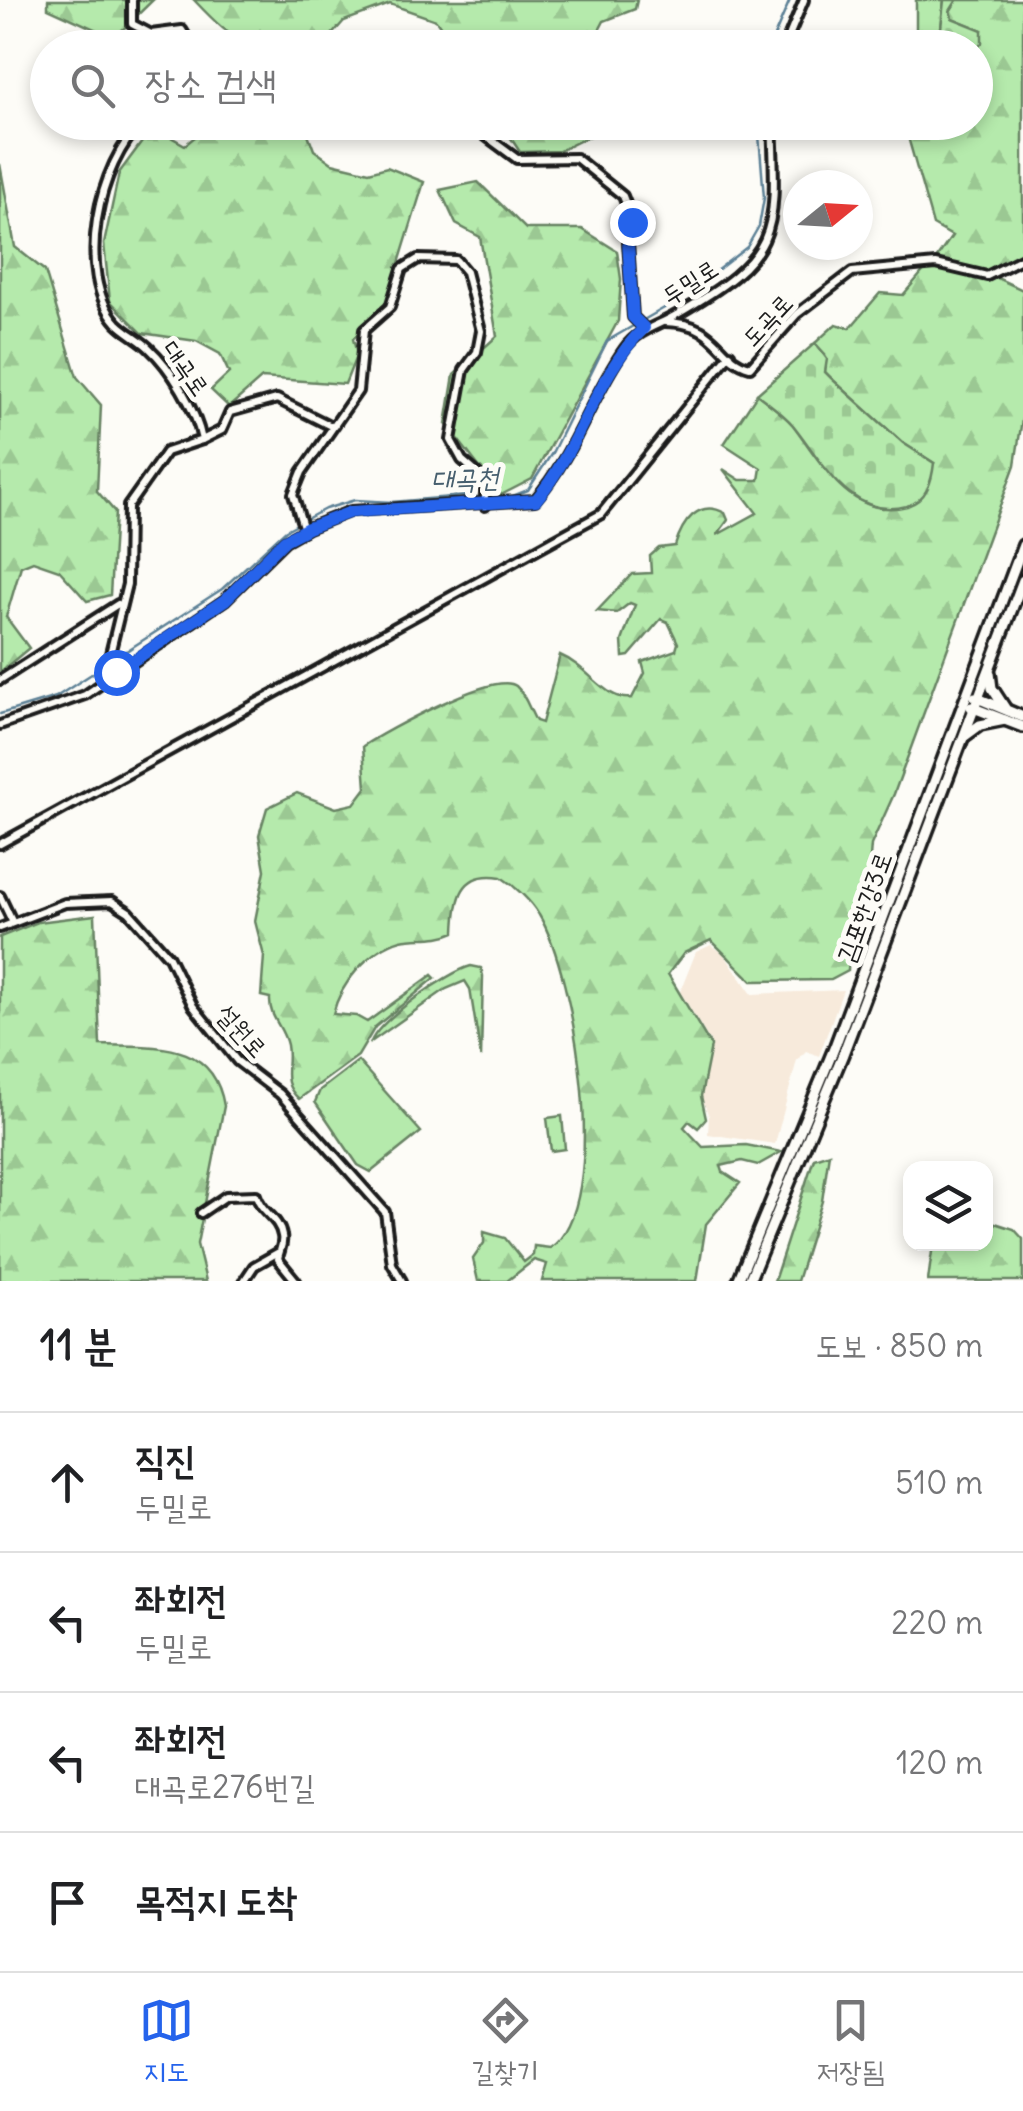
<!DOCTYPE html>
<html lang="ko">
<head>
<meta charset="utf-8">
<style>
  :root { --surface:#fff; --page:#f6f6f6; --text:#202124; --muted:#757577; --line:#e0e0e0; --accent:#2563eb }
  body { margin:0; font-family:Delius,"Poor Story",sans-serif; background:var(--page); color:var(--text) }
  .controls { position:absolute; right:30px; bottom:30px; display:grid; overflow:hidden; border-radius:20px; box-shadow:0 5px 15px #0003 }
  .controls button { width:90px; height:90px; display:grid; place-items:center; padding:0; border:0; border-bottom:2px solid var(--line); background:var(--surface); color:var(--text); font:50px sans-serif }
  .compass { position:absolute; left:783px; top:170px; width:90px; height:90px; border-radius:50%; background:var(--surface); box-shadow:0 5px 15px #0003; rotate:72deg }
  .stop { position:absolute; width:30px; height:30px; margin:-22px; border:8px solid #2563eb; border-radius:50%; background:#fff }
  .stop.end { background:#2563eb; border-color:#fff; box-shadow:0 2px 10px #0008 }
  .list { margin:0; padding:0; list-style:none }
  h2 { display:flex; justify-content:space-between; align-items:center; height:130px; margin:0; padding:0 40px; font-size:42px }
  h2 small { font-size:32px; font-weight:400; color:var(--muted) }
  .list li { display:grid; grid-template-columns:65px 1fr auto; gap:30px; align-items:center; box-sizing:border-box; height:140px; padding:0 40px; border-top:2px solid var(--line) }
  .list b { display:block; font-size:38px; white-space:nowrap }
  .list p { margin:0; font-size:32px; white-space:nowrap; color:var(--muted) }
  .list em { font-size:32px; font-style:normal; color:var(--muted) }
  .icon { flex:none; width:55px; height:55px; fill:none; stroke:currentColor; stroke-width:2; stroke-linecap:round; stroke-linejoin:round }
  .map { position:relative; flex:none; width:1023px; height:1281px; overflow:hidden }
  .search { position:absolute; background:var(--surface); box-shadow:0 5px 15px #0003; left:30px; right:30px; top:30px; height:110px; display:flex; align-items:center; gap:25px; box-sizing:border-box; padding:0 35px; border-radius:55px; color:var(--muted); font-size:38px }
  .sheet { height:690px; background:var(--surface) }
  nav { display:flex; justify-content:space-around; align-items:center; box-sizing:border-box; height:140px; border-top:2px solid var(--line); background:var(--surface); font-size:28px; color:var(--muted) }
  nav a { display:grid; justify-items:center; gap:5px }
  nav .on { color:var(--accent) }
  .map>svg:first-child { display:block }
</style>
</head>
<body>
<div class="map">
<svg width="1023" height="1281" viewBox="0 0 1023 1281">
  <defs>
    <pattern id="forest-firs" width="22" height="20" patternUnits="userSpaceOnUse" patternTransform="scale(2.5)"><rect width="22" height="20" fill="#b5eaac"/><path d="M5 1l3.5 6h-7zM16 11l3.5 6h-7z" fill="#9bc893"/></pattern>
    <pattern id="cemetery-stones" width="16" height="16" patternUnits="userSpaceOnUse" patternTransform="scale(2.5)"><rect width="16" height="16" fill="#b5eaac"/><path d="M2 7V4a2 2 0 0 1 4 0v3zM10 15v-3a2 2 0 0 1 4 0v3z" fill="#9bc893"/></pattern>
  </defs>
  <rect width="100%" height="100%" fill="#fdfcf7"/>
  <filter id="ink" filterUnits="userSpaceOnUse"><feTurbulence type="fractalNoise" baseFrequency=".01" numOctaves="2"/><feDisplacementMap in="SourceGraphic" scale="20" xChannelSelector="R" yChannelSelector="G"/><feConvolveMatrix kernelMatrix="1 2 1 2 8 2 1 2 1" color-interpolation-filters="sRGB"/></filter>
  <g filter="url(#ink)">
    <path fill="#f7eadb" d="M711,945L723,953L752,994L843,990L819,1056L806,1051L797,1060L775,1144L708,1134L709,1116L701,1096L711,1043L680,992L696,952Z"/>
    <g fill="url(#forest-firs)" stroke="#688364" stroke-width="2.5">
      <path d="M48,0H153L114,38L48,8Z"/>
      <path d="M194,0H637L635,9L604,21L593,42L598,47H455L436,20L390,4L344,21L321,47C249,48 245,54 194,0Z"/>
      <path d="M916,0H944L939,47L911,48L916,32Z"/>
      <path d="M957,0H1023V254L986,272L934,262L952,236L933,225L904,123L976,122V48L982,30L952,18L950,11Z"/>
      <path d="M212,123H242L265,135L281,123H304L314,150L332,163L369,172L387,167L424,182L387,302L353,339L357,354L345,384L262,378L229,407L211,390L229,373L220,354L196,341L142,333L110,301L104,244L119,173L153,127L185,145Z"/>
      <path d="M685,123L610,126L559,151L520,152L501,123Z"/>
      <path d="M0,164L15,247L45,271L77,377L101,405L97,491L115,512L110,595L87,601L59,570L33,561L21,566L6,617L29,648L0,672Z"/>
      <path d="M478,182L526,229H582L617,251L621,279L618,321L532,479L501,495L446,424L454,375L497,336L480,237L456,224L440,190Z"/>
      <path d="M926,268L997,278L1023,290V413L1015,465L894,794L871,845L869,870L850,931L848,971L831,980L752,981L711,940L684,953L668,974L711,1046L701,1096L706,1119L698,1128L689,1121L684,1127L703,1147L746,1145L781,1152L758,1165L742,1161L721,1166L723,1172L740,1183L706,1224L697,1281H542L547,1264L534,1260L507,1281H478L473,1259L484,1243V1232L505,1238L524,1262L533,1255L534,1246L550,1248C614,1205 574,972 539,915C531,901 515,886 501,877C460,870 456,900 455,932C436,941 419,936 401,940C369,949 340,984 333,1014L356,1016L367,1022L432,975L435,978L375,1027L358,1056L299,1099C279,1081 291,1067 287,1045C283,1026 269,1018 270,998L261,996L264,956L255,921L265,870L259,835L267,808L297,793L336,808L354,804L366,788L363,746C384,732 495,670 516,686C525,694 530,711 536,721L542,723L560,655C589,667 606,702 632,698L645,673L642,662L676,650L678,643L668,622L661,619L629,656L623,657L622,641L635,605L630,603L617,613L597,611L632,574L651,573L650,556L659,548L675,546C682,523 698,498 725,513L728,520L717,535L757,513L723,469L740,480H759L761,468L724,444L757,394C769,404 783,413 793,425C816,455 841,504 883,508L934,463L903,443L832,379L825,372V354L815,343L836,324L850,328L880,293L903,295Z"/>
      <path d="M95,915L100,1045C154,1047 213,1039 224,1106L197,1244L206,1281H0V937L38,922Z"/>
      <path d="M471,966L481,968L483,976L481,1058L470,989L465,981L446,989L371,1042C379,1020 448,972 471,966Z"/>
      <path d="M829,1153L822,1201L797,1281H774L814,1158Z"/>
      <path d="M986,1220L1014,1229L1023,1239V1281H928L933,1244H986Z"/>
    </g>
    <g fill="url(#cemetery-stones)" stroke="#688364" stroke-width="2.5">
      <path d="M944,0H957L950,11L952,18L982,30V43L977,48L939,47Z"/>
      <path d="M815,343L827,359L825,372L832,379L903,443L934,463C932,481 927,500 907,506C851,521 822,461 793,425C783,413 769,404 757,394Z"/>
    </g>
    <g fill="#b5eaac" stroke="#688364" stroke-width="2.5">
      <path d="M358,1061L421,1132L371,1172L358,1165L315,1102L320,1090Z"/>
      <path d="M562,1116L565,1149L551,1151L547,1118Z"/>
    </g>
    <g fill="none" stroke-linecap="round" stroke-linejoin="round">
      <g stroke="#5d8196" stroke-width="2.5">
        <path d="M769,48L790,0"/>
        <path d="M114,659L222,589L286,530L325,509L355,500L392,502L463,496L505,499L528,490L552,453L607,341L680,299L747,247L759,226L764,198L758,122"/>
        <path d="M0,714L56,697L107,664"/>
      </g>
      <defs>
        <g id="minor">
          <path d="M132,0V24L151,34L182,30L193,48"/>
          <path d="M387,48L401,42L408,48"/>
          <path d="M784,48L804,0"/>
          <path d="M467,122L517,159L576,158L623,196L633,222L628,242L633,317L645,329"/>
          <path d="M665,322C720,323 716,358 750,367L797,314L852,272L936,264L987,276L1023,258"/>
          <path d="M202,440L222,430L230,412L277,399L331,426"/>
          <path d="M304,530L293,494L302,472L358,391L364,330L390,307L402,269L418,259L456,260L466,272L481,331L477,352L464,370L451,440L462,460L485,480V506"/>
          <path d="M116,672L109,658L127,584L128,506L166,452L202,440C196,409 171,368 148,347C138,338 126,332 117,323C74,275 98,162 143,122"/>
          <path d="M0,680L118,604"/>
          <path d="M0,725L85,695L225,600L285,541L308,528L351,511L535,500C575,454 591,396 625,348C639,329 658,326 676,315C780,255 777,236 772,122"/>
          <path d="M0,844L601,514L730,354"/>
          <path d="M0,896L12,921"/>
          <path d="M0,928L65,903L112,901L129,912L169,957L193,1006L237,1061L280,1094L385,1212L392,1264L402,1281"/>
          <path d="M201,1213L226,1196L256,1195C261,1213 279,1217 282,1236C284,1244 279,1251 278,1259L296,1281"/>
          <path d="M244,1281L254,1266L277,1253"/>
        </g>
        <g id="tertiary">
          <path d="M990,673L992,688L1005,708"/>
          <path d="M975,697L1023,717"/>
          <path d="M971,707L1023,727"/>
          <path d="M965,736L980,725L1005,720"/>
          <path d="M738,1281L835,1046L1023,545"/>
          <path d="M749,1281L843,1054L1023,580"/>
        </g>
      </defs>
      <use href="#minor" stroke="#1c1c1c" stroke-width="14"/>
      <use href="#tertiary" stroke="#1c1c1c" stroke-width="16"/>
      <use href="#minor" stroke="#fdfcf7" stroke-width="6"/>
      <use href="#tertiary" stroke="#fdfcf7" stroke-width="9"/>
    </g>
  </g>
  <g fill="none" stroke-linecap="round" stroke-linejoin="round" filter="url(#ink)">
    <path stroke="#2563eb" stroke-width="12" d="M116,672L225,600L285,540L308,528L351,512L536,500C580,448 596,375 644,328L633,317L628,242L632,222"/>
  </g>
  <g text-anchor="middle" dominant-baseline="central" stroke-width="10" stroke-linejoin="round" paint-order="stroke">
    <g font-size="25" fill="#1c1c1c" stroke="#fdfcf7">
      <text transform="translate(690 282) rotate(-33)">두밀로</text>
      <text transform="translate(767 320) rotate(-47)">도곡로</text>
      <text transform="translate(186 368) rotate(55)">대곡로</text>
      <text transform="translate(864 907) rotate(-70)">김포한강3로</text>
      <text transform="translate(242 1031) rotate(48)">설원로</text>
    </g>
    <g font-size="28" font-style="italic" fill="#475f6e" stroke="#fdfcf7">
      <text transform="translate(465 478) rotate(-2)">대곡천</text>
    </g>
  </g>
</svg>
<div class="controls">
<button><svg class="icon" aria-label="layers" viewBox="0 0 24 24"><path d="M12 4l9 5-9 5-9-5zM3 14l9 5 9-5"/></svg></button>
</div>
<svg class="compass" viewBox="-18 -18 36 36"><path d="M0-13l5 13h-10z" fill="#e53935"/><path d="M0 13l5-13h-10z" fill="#757577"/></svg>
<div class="stop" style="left:116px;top:672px"></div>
<div class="stop end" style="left:632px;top:222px"></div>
<div class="search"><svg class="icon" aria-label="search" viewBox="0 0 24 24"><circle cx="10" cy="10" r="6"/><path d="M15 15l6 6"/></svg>장소 검색</div>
</div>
<section class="sheet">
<h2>11 분<small>도보 · 850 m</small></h2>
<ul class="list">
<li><svg class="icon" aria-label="ahead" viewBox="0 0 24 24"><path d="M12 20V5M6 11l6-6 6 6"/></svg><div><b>직진</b><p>두밀로</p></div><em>510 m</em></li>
<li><svg class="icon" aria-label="left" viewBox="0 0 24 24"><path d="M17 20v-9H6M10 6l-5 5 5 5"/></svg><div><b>좌회전</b><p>두밀로</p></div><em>220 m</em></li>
<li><svg class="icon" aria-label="left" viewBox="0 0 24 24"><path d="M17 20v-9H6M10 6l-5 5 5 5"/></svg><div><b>좌회전</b><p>대곡로276번길</p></div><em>120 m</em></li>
<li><svg class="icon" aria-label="arrive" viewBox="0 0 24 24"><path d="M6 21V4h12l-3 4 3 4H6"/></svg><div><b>목적지 도착</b></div></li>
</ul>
</section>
<nav>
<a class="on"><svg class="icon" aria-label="map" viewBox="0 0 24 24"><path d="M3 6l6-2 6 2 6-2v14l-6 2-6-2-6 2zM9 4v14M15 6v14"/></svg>지도</a>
<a><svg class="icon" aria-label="directions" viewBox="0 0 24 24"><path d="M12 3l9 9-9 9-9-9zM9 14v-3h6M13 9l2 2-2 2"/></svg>길찾기</a>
<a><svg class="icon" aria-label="saved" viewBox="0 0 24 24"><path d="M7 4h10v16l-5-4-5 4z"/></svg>저장됨</a>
</nav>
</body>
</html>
